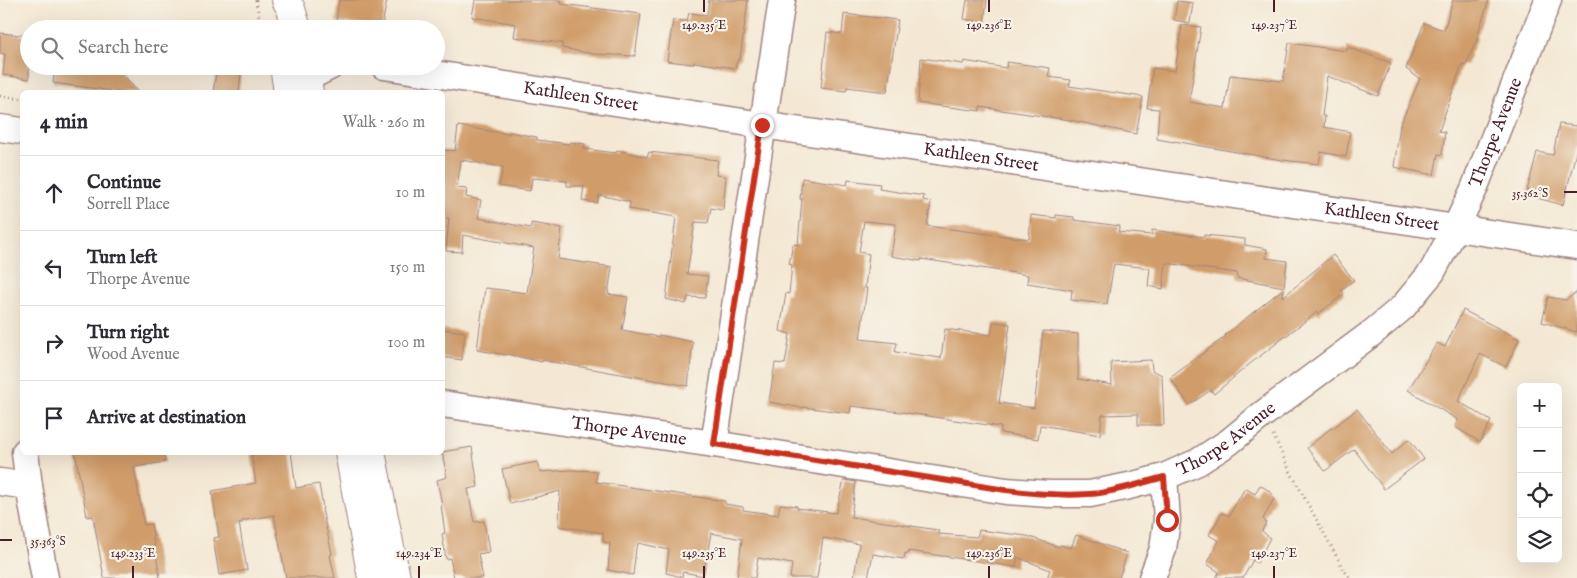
<!DOCTYPE html>
<html lang="en">
<head>
<meta charset="utf-8">
<style>
  :root { --surface:#fff; --page:#f7f7f7; --text:#2b2b33; --muted:#7c7c81; --line:#e1e1e2 }
  body { margin:0; font-family:"IM FELL English",serif; background:var(--page); color:var(--text) }
  .controls { position:absolute; right:15px; bottom:15px; display:grid; overflow:hidden; border-radius:8px; box-shadow:0 5px 20px #0002 }
  .controls button { width:45px; height:45px; display:grid; place-items:center; padding:0; border:0; border-bottom:1px solid var(--line); background:var(--surface); color:var(--text); font:25px sans-serif }
  .stop { position:absolute; width:15px; height:15px; margin:-11px; border:4px solid #c8321e; border-radius:50%; background:#fff }
  .stop.end { background:#c8321e; border-color:#fff; box-shadow:0 1px 5px #0008 }
  .list { margin:0; padding:0; list-style:none }
  h2 { display:flex; justify-content:space-between; align-items:center; height:65px; margin:0; padding:0 20px; font-size:21px }
  h2 small { font-size:16px; font-weight:400; color:var(--muted) }
  .list li { display:grid; grid-template-columns:32px 1fr auto; gap:15px; align-items:center; box-sizing:border-box; height:75px; padding:0 20px; border-top:1px solid var(--line) }
  .list b { display:block; font-size:19px; white-space:nowrap }
  .list p { margin:0; font-size:16px; white-space:nowrap; color:var(--muted) }
  .list em { font-size:16px; font-style:normal; color:var(--muted) }
  .icon { flex:none; width:28px; height:28px; fill:none; stroke:currentColor; stroke-width:2; stroke-linecap:round; stroke-linejoin:round }
  .map { position:relative; flex:none; width:1577px; height:578px; overflow:hidden }
  .search { position:absolute; background:var(--surface); box-shadow:0 5px 20px #0002; left:20px; top:20px; width:425px; height:55px; display:flex; align-items:center; gap:12px; box-sizing:border-box; padding:0 18px; border-radius:28px; color:var(--muted); font-size:19px }
  .panel { position:absolute; background:var(--surface); box-shadow:0 5px 20px #0002; left:20px; top:90px; width:425px; height:365px; border-radius:8px }
  .map>svg:first-child { display:block }
</style>
</head>
<body>
<div class="map">
<svg width="1577" height="578" viewBox="0 0 1577 578">
  <rect width="100%" height="100%" fill="#f7f3e8"/>
  <filter id="ink" filterUnits="userSpaceOnUse"><feTurbulence type="fractalNoise" baseFrequency=".02" numOctaves="2"/><feDisplacementMap in="SourceGraphic" scale="10" xChannelSelector="R" yChannelSelector="G"/><feConvolveMatrix kernelMatrix="1 2 1 2 8 2 1 2 1" color-interpolation-filters="sRGB"/></filter>
  <filter id="wash" filterUnits="userSpaceOnUse"><feTurbulence type="fractalNoise" baseFrequency=".0096" numOctaves="4" result="noise"/><feDisplacementMap in="SourceGraphic" scale="20" xChannelSelector="R" yChannelSelector="G"/><feGaussianBlur stdDeviation="1.12" result="paint"/><feColorMatrix in="noise" values="0 0 0 0 0 0 0 0 0 0 0 0 0 0 0 0 0 1.4 0 .05"/><feComposite in="paint" operator="in"/></filter>
  <g filter="url(#wash)">
    <rect width="100%" height="100%" fill="#f4e8d4"/>
    <g id="blocks">
      <g fill="#d09c69">
        <path d="M339,0H387L382,26L336,22Z"/>
        <path d="M475,0H562L561,4L641,14L635,56L593,54L562,48V43L514,37L516,24L472,17Z"/>
        <path d="M709,0H748L740,59H738L735,68L694,62L693,64L667,61L673,20L687,21L689,13L707,15Z"/>
        <path d="M967,0H987L984,23L964,19Z"/>
        <path d="M1453,0H1489L1477,36L1478,37L1466,65L1462,64L1439,131L1445,132L1442,155L1438,154L1434,175L1394,167L1400,125L1420,79L1406,69L1424,23L1444,30Z"/>
        <path d="M1177,1L1193,3L1190,23L1174,20Z"/>
        <path d="M844,14L898,20L887,92L847,87L846,91L821,88L827,32L842,34Z"/>
        <path d="M1182,25L1201,27L1189,102L1225,108L1230,75L1283,81L1289,43L1347,51V47L1391,63L1378,96L1327,76L1322,116H1325L1324,127L1350,132L1346,157L1321,152L1319,164L1282,160L1174,141V142L1157,139L1159,109L1147,108L1153,68L1175,71Z"/>
        <path d="M0,33L29,36V79L3,75L5,54L0,53Z"/>
        <path d="M921,58L963,64L964,61L1006,68L1007,62L1050,68L1048,77L1071,80L1069,86L1143,97L1136,134L1070,120L980,107V111L918,103Z"/>
        <path d="M55,66H116L138,92H121L53,83Z"/>
        <path d="M217,66H242L239,92H213Z"/>
        <path d="M1559,124L1577,126V148L1563,205L1526,195L1537,152L1553,155Z"/>
        <path d="M458,126L509,134V132L537,137V140L569,144L570,142L585,144L584,149L616,153L617,150L647,157L649,152L718,160L716,175L726,176L723,210L711,208L708,223L695,222L687,274L708,276L705,298L688,297L686,304L666,299L676,217L629,209L630,202L599,195L597,203L582,201L584,186H567V181L532,178L530,191L499,186L503,167L461,160L457,188L467,189L466,197L481,200L478,218L531,228V223L562,228L558,259L612,267L608,294L628,297L622,330L659,337V335L693,342L688,386L542,360V362L507,354V355L477,350L485,288L527,293L534,248L463,235L462,252L446,251L449,218H442V150L455,151Z"/>
        <path d="M802,178L847,185L848,180L880,184L879,189L924,196L923,200L931,202L927,226L989,234L1029,239L1031,215L1056,218V215L1074,217V220L1120,226L1118,232L1152,235V230L1204,237V235L1245,239V245L1267,249L1266,258L1287,261L1284,287L1237,278V273L1166,263L1163,289L1148,286L1150,268L1114,264L1107,304L1071,300L1072,290L1027,283L1028,275L921,259V261L891,256L896,224L864,221L859,252L869,254L865,288H867L860,339L897,343L895,352L941,358L945,329L991,335L993,322L1010,324L999,403L1034,408L1043,331L1078,334V379L1112,385L1111,362L1151,360L1152,370L1162,375L1164,425H1138V414L1102,415L1100,435L1040,425L1038,439L1001,433V427L901,412L851,406L850,413L802,407V408L769,402L775,363L785,364L790,334L780,331L786,293L789,294L792,265L789,264L793,244L798,245L802,199H800Z"/>
        <path d="M1333,255L1354,280L1341,290L1344,294L1318,314L1317,312L1251,363L1214,394L1211,390L1189,405L1170,378L1226,336L1225,335L1284,288L1283,297Z"/>
        <path d="M1577,292V332L1542,322L1548,297L1566,300Z"/>
        <path d="M1463,310L1519,339L1506,367L1480,354L1458,401L1491,421L1480,442L1455,427L1458,420L1408,390L1437,343L1445,347Z"/>
        <path d="M442,329L465,332L462,360L442,357Z"/>
        <path d="M1357,409L1392,454L1409,439L1424,459L1384,489L1354,449L1325,471L1307,448L1331,428L1332,429Z"/>
        <path d="M472,447L478,487L468,489L474,522L484,521L489,552L478,554L483,578H454L450,558L446,559L442,534L445,533L441,505H442L437,480L447,477L442,452Z"/>
        <path d="M75,452H164L165,462L134,467L144,525L151,524L160,578H104L93,516L87,517Z"/>
        <path d="M251,452H291L296,488L319,484L323,508L322,509L332,554L330,555L335,578H286L274,515L242,521V523H239L247,570L219,575L213,538L219,537L212,491L256,483Z"/>
        <path d="M537,462L540,472L571,470L597,471L596,482L725,501V504L743,507V510L778,515L780,504L797,506V508L836,513L844,480L856,482L851,517L938,530L939,534L977,537L979,530L1027,536L1059,547L1060,545L1071,548L1076,535L1127,553L1119,578H1047L1050,570L1017,557L1016,567L909,551L908,554L905,553L904,559L873,554L868,578H854L859,544L823,538L817,578H790L792,564L758,558L755,578H737L742,539L711,533L703,576L683,572L682,577L666,573L669,550L638,543L637,548H636L633,575L608,570L610,543L603,542V533L559,526L560,491L510,504L502,469Z"/>
        <path d="M1260,485L1271,492L1274,499L1263,519L1266,522L1262,531L1270,538L1257,563L1253,560L1243,578H1216L1219,572L1207,564L1219,541L1209,535L1222,513L1229,516L1245,488L1255,494Z"/>
      </g>
    </g>
  </g>
  <g filter="url(#ink)">
    <use href="#blocks" fill-opacity="0" stroke="#9f8480" stroke-width="1"/>
    <g fill="none" stroke-linecap="round" stroke-linejoin="round">
      <defs>
        <g id="minor">
          <path id="s1" d="M384,66L762,125L1577,246"/>
          <path d="M307,78L331,66"/>
          <path d="M0,128L22,131"/>
          <path id="s2" d="M442,404L714,444L1006,491L1049,494H1090L1129,486L1164,477L1198,462L1229,442L1263,414L1372,333L1403,307L1432,272L1456,227L1474,189L1548,0"/>
          <path d="M714,444L782,0"/>
          <path d="M25,452L29,486L45,578"/>
          <path d="M0,482L29,486"/>
          <path d="M1152,578L1163,549L1167,520L1164,477"/>
        </g>
        <g id="major">
          <path d="M286,0L291,9L297,29"/>
          <path d="M284,66L288,92"/>
          <path d="M305,66L309,92"/>
          <path d="M349,452L372,578"/>
          <path d="M371,452L396,578"/>
        </g>
      </defs>
      <use href="#minor" stroke="#9f8480" stroke-width="29"/>
      <use href="#major" stroke="#9f8480" stroke-width="30"/>
      <g stroke="#9f8480" stroke-width="3" stroke-dasharray="1 4" stroke-linecap="butt">
        <path d="M256,0L261,29"/>
        <path d="M0,96L22,99"/>
        <path d="M1273,435L1291,473L1344,570L1350,578"/>
      </g>
      <use href="#minor" stroke="#fff" stroke-width="26"/>
      <use href="#major" stroke="#fff" stroke-width="28"/>
    </g>
  </g>
  <g fill="none" stroke-linecap="round" stroke-linejoin="round" filter="url(#ink)">
    <path stroke="#c8321e" stroke-width="6" d="M762,125L714,444L1006,490C1033,493 1061,496 1088,494C1113,493 1140,483 1164,477L1167,520"/>
  </g>
  <path fill="none" stroke="#4a1f2b" stroke-width="2" d="M704,0V12M989,0V12M1274,0V12M1564,192H1577M0,540H12M133,566V578M419,566V578M704,566V578M989,566V578M1274,566V578"/>
  <g text-anchor="middle" dominant-baseline="central" stroke-width="4.5" stroke-linejoin="round" paint-order="stroke">
    <g font-size="18" fill="#4a1f2b" stroke="#f7f3e8">
      <text stroke="none"><textPath href="#s1" startOffset="199">Kathleen Street</textPath></text>
      <text stroke="none"><textPath href="#s2" startOffset="1224">Thorpe Avenue</textPath></text>
      <text stroke="none"><textPath href="#s1" startOffset="604">Kathleen Street</textPath></text>
      <text stroke="none"><textPath href="#s1" startOffset="1009">Kathleen Street</textPath></text>
      <text stroke="none"><textPath href="#s2" startOffset="189">Thorpe Avenue</textPath></text>
      <text stroke="none"><textPath href="#s2" startOffset="804">Thorpe Avenue</textPath></text>
    </g>
  </g>
  <g font-size="12" text-anchor="middle" fill="#4a1f2b" stroke="#f7f3e8" stroke-width="4.5" stroke-linejoin="round" paint-order="stroke">
    <text x="704" y="29">149.235°E</text>
    <text x="989" y="29">149.236°E</text>
    <text x="1274" y="29">149.237°E</text>
    <text x="1530" y="197">35.362°S</text>
    <text x="48" y="545">35.363°S</text>
    <text x="133" y="557">149.233°E</text>
    <text x="419" y="557">149.234°E</text>
    <text x="704" y="557">149.235°E</text>
    <text x="989" y="557">149.236°E</text>
    <text x="1274" y="557">149.237°E</text>
  </g>
</svg>
<div class="controls">
<button>+</button>
<button>−</button>
<button><svg class="icon" aria-label="locate" viewBox="0 0 24 24"><circle cx="12" cy="12" r="6"/><path d="M12 2v4M12 18v4M2 12h4M18 12h4"/></svg></button>
<button><svg class="icon" aria-label="layers" viewBox="0 0 24 24"><path d="M12 4l9 5-9 5-9-5zM3 14l9 5 9-5"/></svg></button>
</div>
<div class="stop" style="left:1167px;top:520px"></div>
<div class="stop end" style="left:762px;top:125px"></div>
<div class="search"><svg class="icon" aria-label="search" viewBox="0 0 24 24"><circle cx="10" cy="10" r="6"/><path d="M15 15l6 6"/></svg>Search here</div>
<section class="panel">
<h2>4 min<small>Walk · 260 m</small></h2>
<ul class="list">
<li><svg class="icon" aria-label="ahead" viewBox="0 0 24 24"><path d="M12 20V5M6 11l6-6 6 6"/></svg><div><b>Continue</b><p>Sorrell Place</p></div><em>10 m</em></li>
<li><svg class="icon" aria-label="left" viewBox="0 0 24 24"><path d="M17 20v-9H6M10 6l-5 5 5 5"/></svg><div><b>Turn left</b><p>Thorpe Avenue</p></div><em>150 m</em></li>
<li><svg class="icon" aria-label="right" viewBox="0 0 24 24"><path d="M7 20v-9h11M14 6l5 5-5 5"/></svg><div><b>Turn right</b><p>Wood Avenue</p></div><em>100 m</em></li>
<li><svg class="icon" aria-label="arrive" viewBox="0 0 24 24"><path d="M6 21V4h12l-3 4 3 4H6"/></svg><div><b>Arrive at destination</b></div></li>
</ul>
</section>
</div>
</body>
</html>
